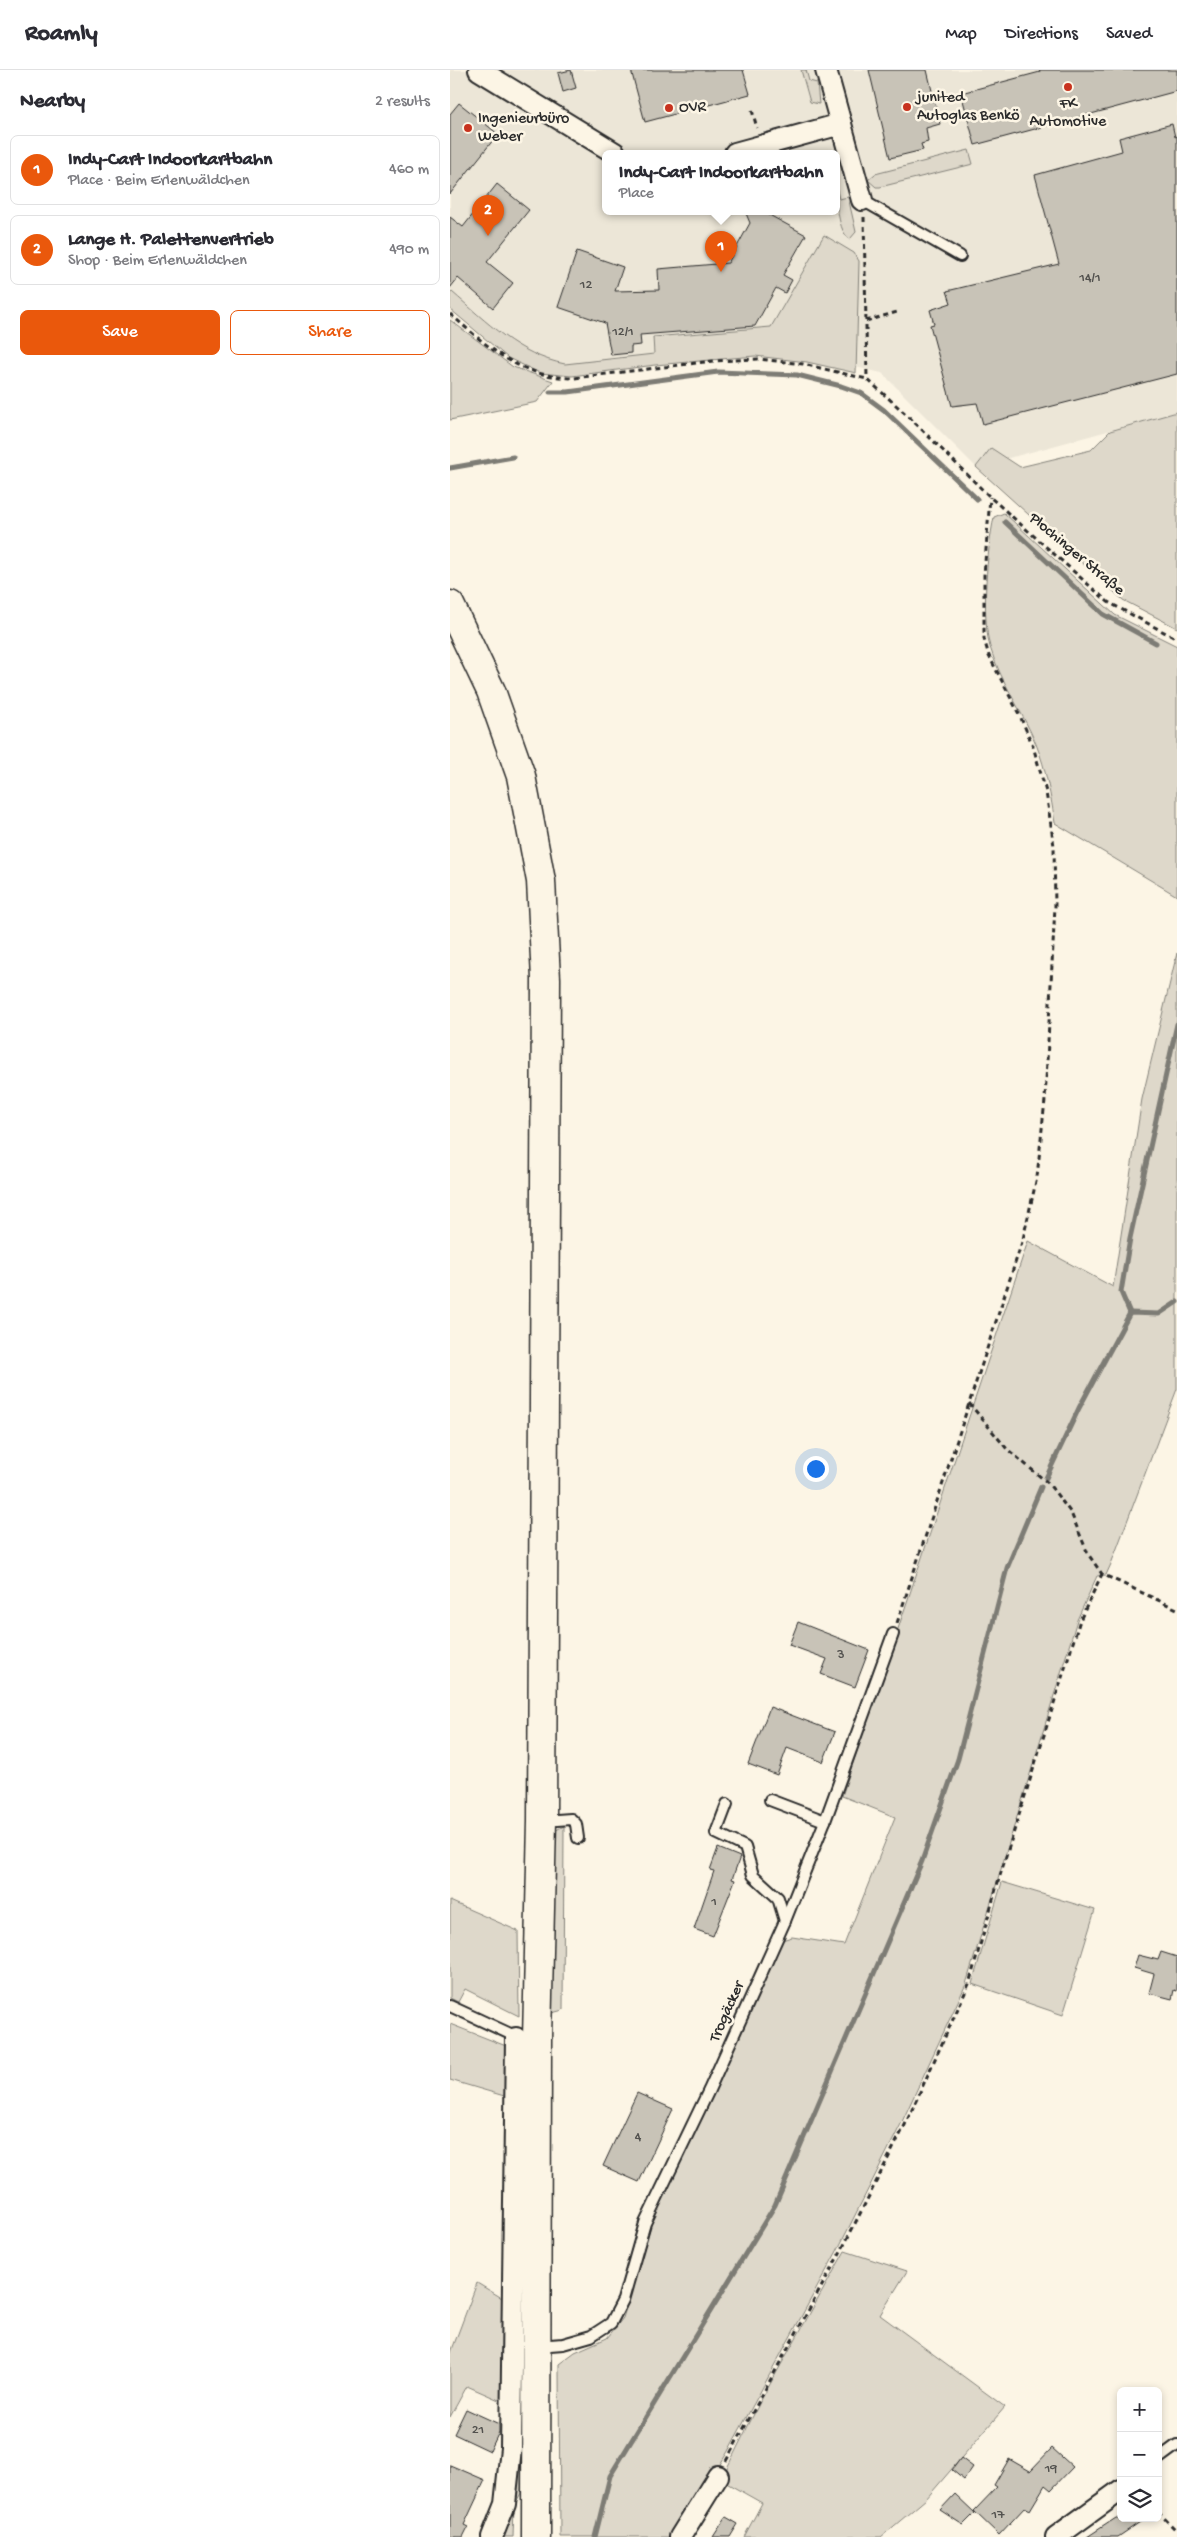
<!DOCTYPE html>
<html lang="en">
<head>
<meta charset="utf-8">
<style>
  :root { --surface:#fff; --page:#f7f7f7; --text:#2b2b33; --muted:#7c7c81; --line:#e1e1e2; --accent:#ea580c }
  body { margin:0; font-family:"Gochi Hand",sans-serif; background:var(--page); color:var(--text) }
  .controls { position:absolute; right:15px; bottom:15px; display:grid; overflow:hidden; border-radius:8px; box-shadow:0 2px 8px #0003 }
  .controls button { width:45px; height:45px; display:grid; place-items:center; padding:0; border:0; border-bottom:1px solid var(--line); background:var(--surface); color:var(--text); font:25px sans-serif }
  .you { position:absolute; left:365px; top:1398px; width:18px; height:18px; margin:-12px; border:4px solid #fff; border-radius:50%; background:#1a73e8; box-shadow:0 0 0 8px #1a73e833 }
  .badge { display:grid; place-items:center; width:32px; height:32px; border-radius:50%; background:var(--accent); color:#fff; font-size:16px; font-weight:700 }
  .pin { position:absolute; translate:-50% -41px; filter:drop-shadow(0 1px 2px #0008) }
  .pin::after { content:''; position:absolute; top:26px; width:18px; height:15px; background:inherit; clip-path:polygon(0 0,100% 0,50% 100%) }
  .popup { position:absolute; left:152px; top:80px; width:238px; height:65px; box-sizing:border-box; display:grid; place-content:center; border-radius:8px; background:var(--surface); filter:drop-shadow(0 1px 4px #0005); font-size:16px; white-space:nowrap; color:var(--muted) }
  .popup b { font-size:19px; color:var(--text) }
  .popup::after { content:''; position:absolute; left:50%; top:100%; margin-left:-10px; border:10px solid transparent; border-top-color:var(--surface) }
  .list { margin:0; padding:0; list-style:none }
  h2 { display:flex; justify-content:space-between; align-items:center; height:65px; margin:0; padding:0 20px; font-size:21px }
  h2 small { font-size:16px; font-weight:400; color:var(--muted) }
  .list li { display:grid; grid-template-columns:32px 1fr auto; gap:15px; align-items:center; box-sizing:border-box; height:70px; margin:0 10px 10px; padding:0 10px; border:1px solid var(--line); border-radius:8px }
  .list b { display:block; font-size:19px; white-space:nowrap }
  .list p { margin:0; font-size:16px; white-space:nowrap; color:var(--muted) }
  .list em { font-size:16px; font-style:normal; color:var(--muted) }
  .actions { display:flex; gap:10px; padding:15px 20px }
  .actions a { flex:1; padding:11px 0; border:1px solid var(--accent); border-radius:8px; text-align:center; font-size:18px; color:var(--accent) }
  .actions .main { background:var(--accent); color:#fff }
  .icon { flex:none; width:28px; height:28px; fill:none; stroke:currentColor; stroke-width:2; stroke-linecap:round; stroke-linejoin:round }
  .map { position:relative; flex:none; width:727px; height:2467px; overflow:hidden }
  header { display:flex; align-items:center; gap:30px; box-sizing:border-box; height:70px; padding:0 25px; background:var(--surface); border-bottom:1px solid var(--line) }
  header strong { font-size:24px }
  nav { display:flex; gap:28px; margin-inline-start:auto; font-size:18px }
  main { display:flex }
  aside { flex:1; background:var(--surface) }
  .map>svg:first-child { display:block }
</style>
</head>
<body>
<header>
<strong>Roamly</strong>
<nav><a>Map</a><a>Directions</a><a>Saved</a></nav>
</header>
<main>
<aside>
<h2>Nearby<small>2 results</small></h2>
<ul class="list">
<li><span class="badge">1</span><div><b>Indy-Cart Indoorkartbahn</b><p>Place · Beim Erlenwäldchen</p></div><em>460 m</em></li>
<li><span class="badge">2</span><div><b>Lange H. Palettenvertrieb</b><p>Shop · Beim Erlenwäldchen</p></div><em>490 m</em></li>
</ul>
<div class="actions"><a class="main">Save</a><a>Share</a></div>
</aside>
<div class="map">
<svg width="727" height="2467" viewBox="0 0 727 2467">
  <rect width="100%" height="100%" fill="#fcf5e5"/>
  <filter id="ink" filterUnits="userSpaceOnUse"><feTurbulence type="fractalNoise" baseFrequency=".02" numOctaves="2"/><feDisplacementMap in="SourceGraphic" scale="10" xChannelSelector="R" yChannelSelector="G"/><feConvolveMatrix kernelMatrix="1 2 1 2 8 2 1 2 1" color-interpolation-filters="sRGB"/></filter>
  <g filter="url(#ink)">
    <path fill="#ece6d7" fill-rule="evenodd" d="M0,0H727V342L526,397L432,303L338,282L92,296L0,234ZM156,83H386V141H156Z"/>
    <g fill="#ded8ca" stroke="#84827a">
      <path d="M351,0H356L359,11L367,13L369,34L360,32Z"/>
      <path d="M519,80L523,94L430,117H426L418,110L425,104Z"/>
      <path d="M386,116L389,129L398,127L406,162L400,169C388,163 386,129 386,116Z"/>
      <path d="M374,165L404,183L409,191L406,303L357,292L305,286L205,295L122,306L90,303L58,288L0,239V223L2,222C37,252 68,285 115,294L204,284L203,267L321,257Z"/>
      <path d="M0,250L63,297L103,311L87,332L0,350Z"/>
      <path d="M727,342V558L673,530L526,397L541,378L570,397L641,380L660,361Z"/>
      <path d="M554,443L665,545L727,576V826L605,753C601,727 596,699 586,674C573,642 550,611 540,577C531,545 537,481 544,447Z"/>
      <path d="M727,883V1319L661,1494L656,1505L647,1506L627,1550L516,1914L450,2056L387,2181L277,2383L225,2467H110L109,2294L125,2282L157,2268L173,2248L202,2152L332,1870L342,1867L394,1875L445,1747L392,1726L578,1171L663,1217L692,1029Z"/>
      <path d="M114,1756L113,1940L98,1944L102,1762Z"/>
      <path d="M552,1812L645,1840L613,1945L522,1914Z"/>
      <path d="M0,1831L68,1861L69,1946L15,1919L8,1932L0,1928Z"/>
      <path d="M0,1954L56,1976L61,2028L0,2010Z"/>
      <path d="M395,2181L457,2201L430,2245L555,2337L476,2429L431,2467H294L312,2433L271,2410L310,2332Z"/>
      <path d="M27,2213L57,2231L58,2334L17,2316L0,2347V2285Z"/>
      <path d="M65,2381H72L71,2423L64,2436L63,2467H47Z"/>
    </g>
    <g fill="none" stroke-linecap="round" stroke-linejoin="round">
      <g stroke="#7d7b74" stroke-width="5">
        <path d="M100,322H118L268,302L347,305L391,316L411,323L434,340L527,429"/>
        <path d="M0,398L63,387"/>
        <path d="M555,452L653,544L706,573"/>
        <path d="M680,1243L671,1222L680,1168L727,954"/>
        <path d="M596,1408L629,1338L680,1243L709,1244L727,1232"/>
        <path d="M145,2467L160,2406L325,2135L472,1791L508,1689L557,1498L591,1417"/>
      </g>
    </g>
    <g fill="#c8c3b7" stroke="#2b2b2b">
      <path d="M121,0L126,18L113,22L108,3Z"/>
      <path d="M181,0H293L300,24L195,52Z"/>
      <path d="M419,0H477L490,54L476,58L478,72L471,74L473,80L440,88Z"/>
      <path d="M589,0H727V21L525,75L511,23L590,2Z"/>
      <path d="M9,33L48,64L0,124V44Z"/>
      <path d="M722,54L725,67L727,66V304L533,354L527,333L502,336L480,255L484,254L480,240L501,233L497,221L609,194L585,105L672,81L669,68Z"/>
      <path d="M47,114L79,140L37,192L63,213L43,238L8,208L0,218V147L13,157Z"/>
      <path d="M295,141H312L356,165L333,205L342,210L335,223L326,218L305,256L190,265L191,275L181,276V283L161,285L155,253L108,237L127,181L173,197L165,221L209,220L208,199L278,193L300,153Z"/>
      <path d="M348,1552L419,1580L405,1617L371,1604L377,1589L339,1575Z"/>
      <path d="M320,1637L385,1662L373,1692L337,1678L327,1705L298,1694Z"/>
      <path d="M268,1778L290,1787L282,1809L285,1810L263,1866L244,1859L264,1801L260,1800Z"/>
      <path d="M711,1882L727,1887V1921L724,1920L722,1929L699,1923L704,1904L684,1898L688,1885L708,1890Z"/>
      <path d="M187,2023L223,2039L189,2112L153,2096Z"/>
      <path d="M16,2339L49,2354V2362L40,2381L4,2364Z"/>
      <path d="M602,2378L623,2397L601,2420L595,2415L580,2440L575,2437L549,2465L524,2441L547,2417L544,2415L559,2389L580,2401Z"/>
      <path d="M511,2388L523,2397L514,2410L502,2400Z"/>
      <path d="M0,2395L35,2410L14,2455L18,2457L13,2467H0Z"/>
      <path d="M505,2424L525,2443L513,2455L490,2440Z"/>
      <path d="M276,2447L288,2454L280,2467H263Z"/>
      <path d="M666,2448H696L668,2467H637Z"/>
    </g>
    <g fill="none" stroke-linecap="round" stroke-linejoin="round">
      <defs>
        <g id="service">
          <path d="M412,130L510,186"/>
          <path d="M320,1730L375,1751"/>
          <path d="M277,1734L266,1763L295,1777L303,1805L328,1828L335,1851"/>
          <path d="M93,1751L121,1749L126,1754L128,1768"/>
          <path d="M0,1936L69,1968"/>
          <path d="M87,2276L113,2274L141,2266L161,2253L173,2230L195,2153L259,2020L335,1851L375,1751L443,1564"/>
          <path d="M708,2389L727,2375"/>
        </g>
        <g id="minor">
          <path d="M29,0L165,83"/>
          <path d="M376,0L412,130"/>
          <path d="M285,83L391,54"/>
          <path d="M42,2467L55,2434L61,2378L66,1968"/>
          <path d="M230,2467L268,2406"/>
          <path d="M606,2467L671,2420"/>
        </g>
        <path id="primary" d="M0,535L41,621L71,706L91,811L96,909L92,1751L87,1969L86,2467"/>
      </defs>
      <use href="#service" stroke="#2b2b2b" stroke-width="14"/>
      <use href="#minor" stroke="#2b2b2b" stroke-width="24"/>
      <use href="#primary" stroke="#2b2b2b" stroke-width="31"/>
      <g stroke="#2b2b2b" stroke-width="3" stroke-dasharray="5 4" stroke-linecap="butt">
        <path d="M302,40L307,58"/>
        <path d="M414,147L417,309"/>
        <path d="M0,244C40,278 68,307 124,308L263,291L308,289L353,294L417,309L457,345L540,427L658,532L727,569"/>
        <path d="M416,251L447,242"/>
        <path d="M519,1333L557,1379L598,1413L621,1443L638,1484L652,1504L727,1539"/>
        <path d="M447,1553L573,1169L587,1107L595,1030L605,836L604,776L596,722L583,676L570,646L539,586L534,569V505L540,427"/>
        <path d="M276,2391L391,2181L455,2055L519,1914L548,1812L630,1550L652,1504"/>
        <path d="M708,2442L727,2461"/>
      </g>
      <use href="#service" stroke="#fcf5e5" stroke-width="10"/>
      <use href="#minor" stroke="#fcf5e5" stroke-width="20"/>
      <use href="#primary" stroke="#fcf5e5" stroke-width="28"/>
    </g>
  </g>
  <g fill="#c8321e" stroke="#fcf5e5" stroke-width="2">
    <circle cx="618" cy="17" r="5"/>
    <circle cx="457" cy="37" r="5"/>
    <circle cx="219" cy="38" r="5"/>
    <circle cx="18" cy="58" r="5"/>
  </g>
  <g text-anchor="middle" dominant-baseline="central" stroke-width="5" stroke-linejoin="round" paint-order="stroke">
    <g font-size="14" fill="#52514e">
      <text x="640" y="208">14/1</text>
      <text x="136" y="215">12</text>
      <text x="173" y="262">12/1</text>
      <text x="391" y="1585">3</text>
      <text x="264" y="1832">1</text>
      <text x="188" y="2067">4</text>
      <text x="28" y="2360">21</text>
      <text x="601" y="2399">19</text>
      <text x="548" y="2445">17</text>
    </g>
    <g font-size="16" fill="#2b2b2b" stroke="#fcf5e5" text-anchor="start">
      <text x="467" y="28">junited<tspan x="467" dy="18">Autoglas Benkö</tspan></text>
      <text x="618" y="34" text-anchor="middle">FK<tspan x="618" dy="18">Automotive</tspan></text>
      <text x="229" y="38">OVR</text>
      <text x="28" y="49">Ingenieurbüro<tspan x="28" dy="18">Weber</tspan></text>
    </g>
    <g font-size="16" fill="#2b2b2b" stroke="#fcf5e5">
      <text transform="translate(626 485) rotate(40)">Plochinger Straße</text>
      <text transform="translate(278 1942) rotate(-66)">Trogäcker</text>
    </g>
  </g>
</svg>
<div class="controls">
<button>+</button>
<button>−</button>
<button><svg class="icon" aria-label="layers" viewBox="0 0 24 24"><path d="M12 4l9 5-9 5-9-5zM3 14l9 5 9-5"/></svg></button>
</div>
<div class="you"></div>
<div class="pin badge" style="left:271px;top:202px">1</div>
<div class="popup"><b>Indy-Cart Indoorkartbahn</b>Place</div>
<div class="pin badge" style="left:38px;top:166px">2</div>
</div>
</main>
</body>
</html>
